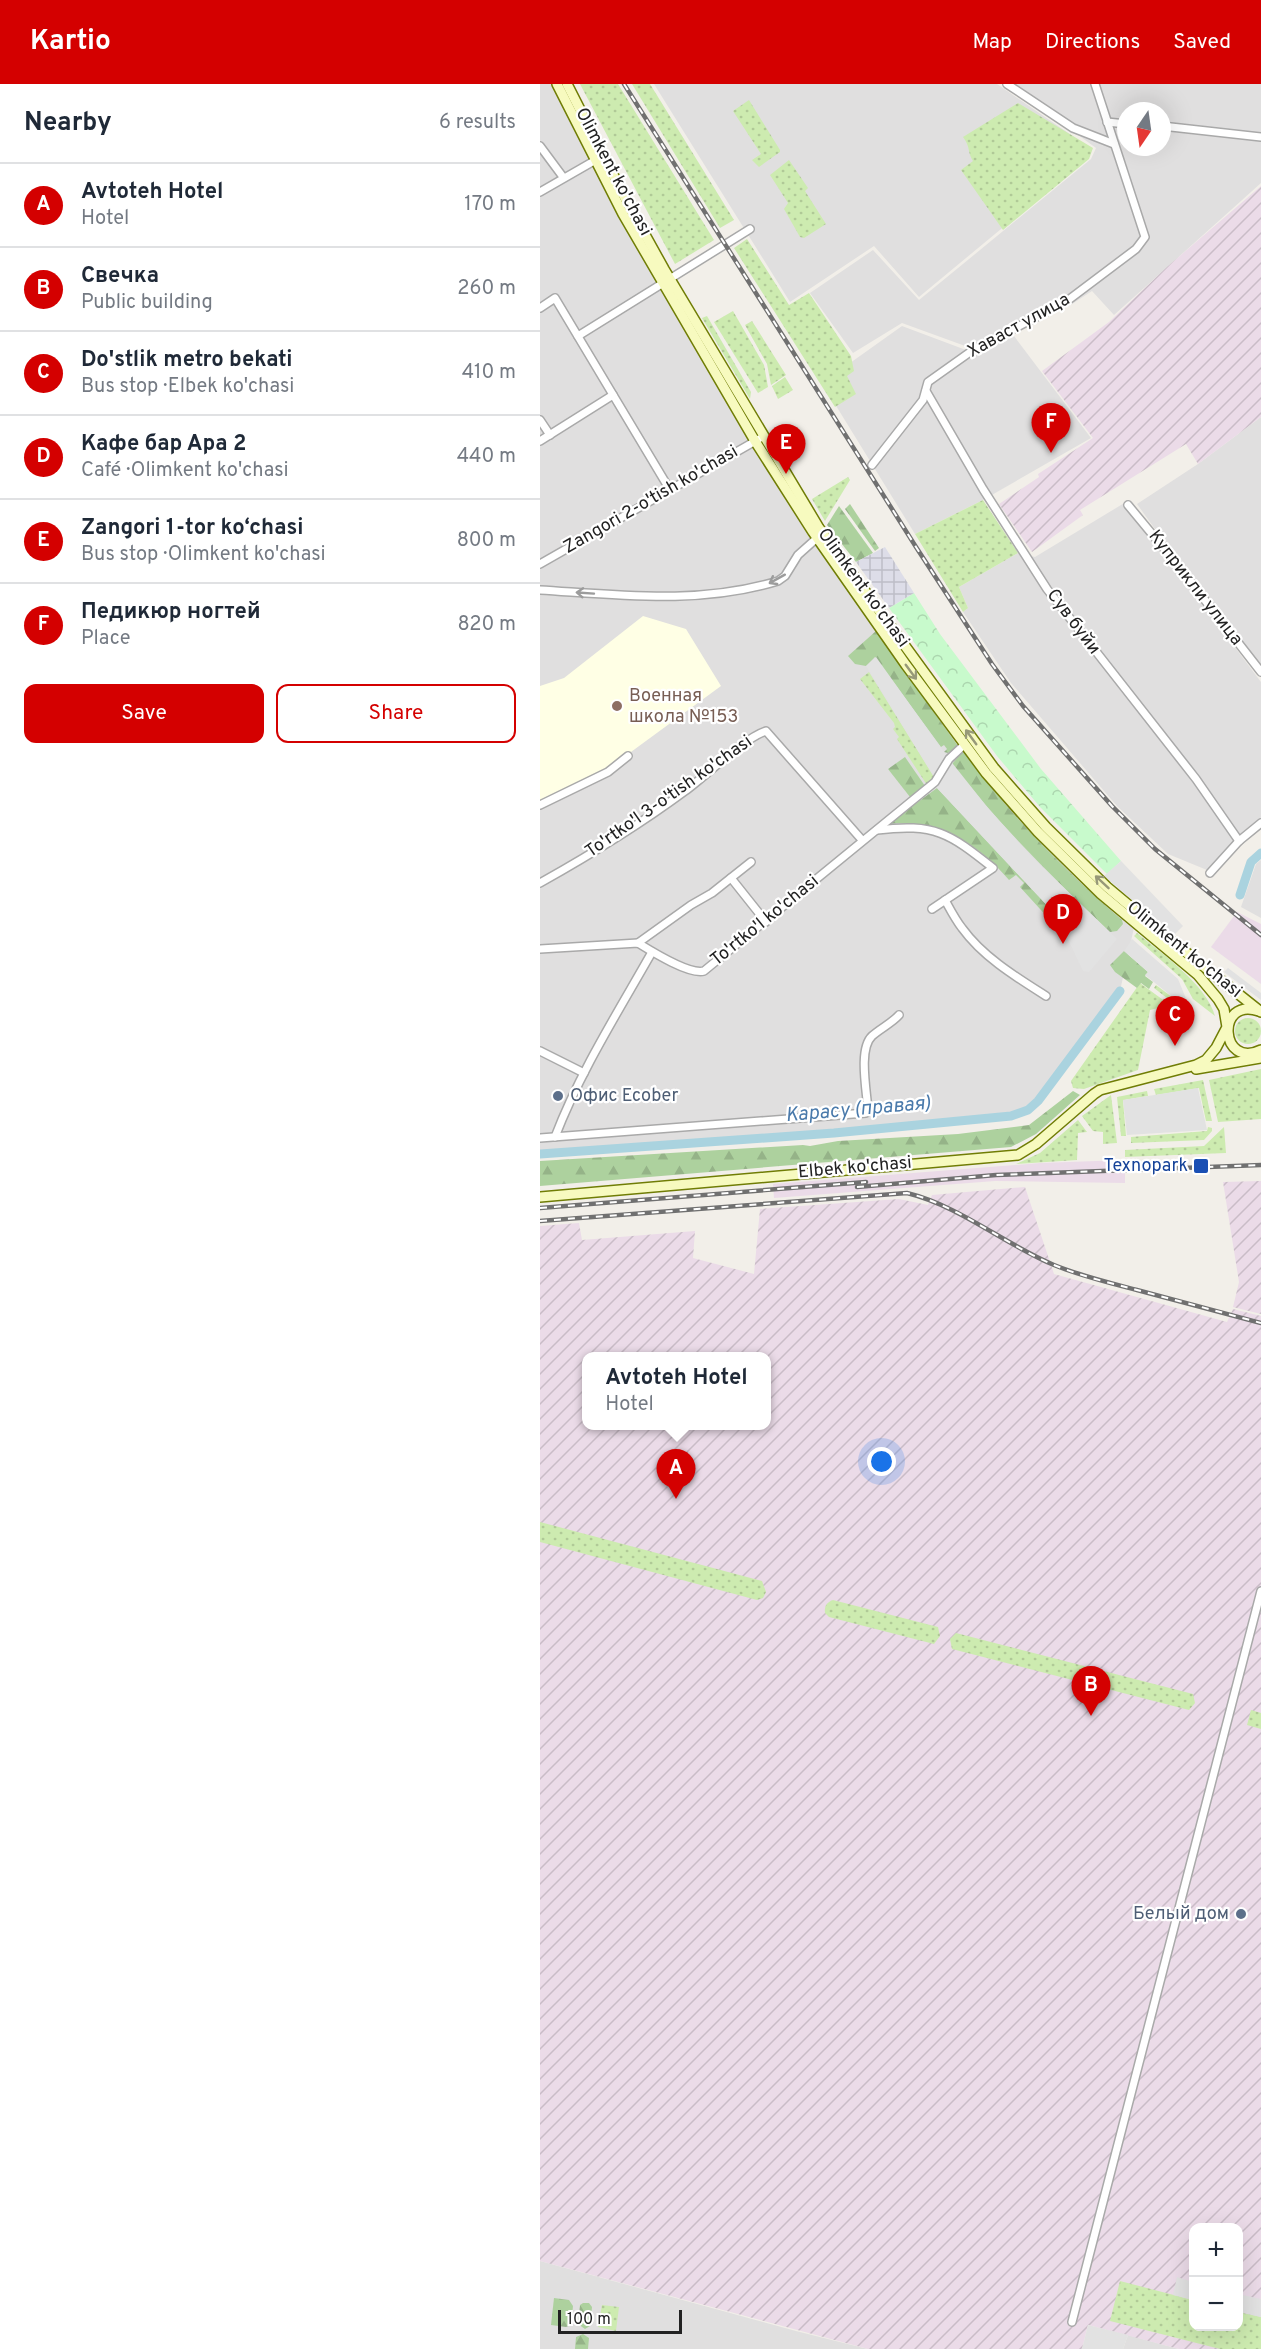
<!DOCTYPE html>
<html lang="en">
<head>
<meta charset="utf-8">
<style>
  :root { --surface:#fff; --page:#f2f2f3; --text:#1f2937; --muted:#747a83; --line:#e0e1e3; --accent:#d40000 }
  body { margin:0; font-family:Overpass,sans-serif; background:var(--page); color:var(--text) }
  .controls { position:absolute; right:18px; bottom:18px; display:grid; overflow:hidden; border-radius:12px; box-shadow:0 6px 24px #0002 }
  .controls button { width:54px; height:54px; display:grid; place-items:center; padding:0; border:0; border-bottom:2px solid var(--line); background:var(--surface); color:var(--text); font:30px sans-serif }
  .compass { position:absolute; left:577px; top:18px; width:54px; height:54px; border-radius:50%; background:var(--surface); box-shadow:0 6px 24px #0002; rotate:193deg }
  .scale { position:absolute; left:18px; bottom:15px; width:124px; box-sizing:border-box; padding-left:6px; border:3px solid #222; border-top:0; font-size:16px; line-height:21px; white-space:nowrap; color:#222; -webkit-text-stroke:4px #fff; paint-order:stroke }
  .you { position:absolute; left:342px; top:1378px; width:21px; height:21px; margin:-15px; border:4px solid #fff; border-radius:50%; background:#1a73e8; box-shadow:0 0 0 9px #1a73e833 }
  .badge { display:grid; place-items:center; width:39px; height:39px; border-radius:50%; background:var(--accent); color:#fff; font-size:20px; font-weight:700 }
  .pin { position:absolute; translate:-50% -50px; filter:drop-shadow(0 2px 3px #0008) }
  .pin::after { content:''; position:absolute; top:32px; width:21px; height:18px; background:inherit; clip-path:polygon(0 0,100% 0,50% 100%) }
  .popup { position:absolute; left:42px; top:1268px; width:189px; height:78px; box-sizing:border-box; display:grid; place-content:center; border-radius:12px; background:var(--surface); filter:drop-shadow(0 2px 4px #0005); font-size:20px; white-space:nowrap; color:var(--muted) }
  .popup b { font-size:22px; color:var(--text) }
  .popup::after { content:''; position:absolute; left:50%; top:100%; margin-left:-12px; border:12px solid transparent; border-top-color:var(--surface) }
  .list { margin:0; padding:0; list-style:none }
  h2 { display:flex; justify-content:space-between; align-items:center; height:78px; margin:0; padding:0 24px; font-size:26px }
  h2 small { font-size:20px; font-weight:400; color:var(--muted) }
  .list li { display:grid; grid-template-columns:39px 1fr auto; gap:18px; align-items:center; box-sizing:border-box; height:84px; padding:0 24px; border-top:2px solid var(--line) }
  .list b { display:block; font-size:22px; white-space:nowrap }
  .list p { margin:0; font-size:20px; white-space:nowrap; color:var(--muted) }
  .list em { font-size:20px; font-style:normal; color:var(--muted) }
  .actions { display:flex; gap:12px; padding:18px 24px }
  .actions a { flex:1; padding:14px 0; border:2px solid var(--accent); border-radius:12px; text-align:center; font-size:21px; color:var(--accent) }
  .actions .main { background:var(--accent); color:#fff }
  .map { position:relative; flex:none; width:721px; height:2265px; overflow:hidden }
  header { display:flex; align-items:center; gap:36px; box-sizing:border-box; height:84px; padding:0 30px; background:var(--accent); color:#fff }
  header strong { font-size:28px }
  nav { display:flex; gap:33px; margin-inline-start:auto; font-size:21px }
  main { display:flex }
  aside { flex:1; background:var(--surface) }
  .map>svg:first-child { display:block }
</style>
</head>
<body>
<header>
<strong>Kartio</strong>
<nav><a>Map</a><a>Directions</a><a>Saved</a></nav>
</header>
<main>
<aside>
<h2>Nearby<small>6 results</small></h2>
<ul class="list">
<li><span class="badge">A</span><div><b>Avtoteh Hotel</b><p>Hotel</p></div><em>170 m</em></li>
<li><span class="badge">B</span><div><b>Свечка</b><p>Public building</p></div><em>260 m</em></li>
<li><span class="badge">C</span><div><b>Do'stlik metro bekati</b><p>Bus stop · Elbek ko'chasi</p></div><em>410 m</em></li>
<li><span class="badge">D</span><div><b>Кафе бар Ара 2</b><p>Café · Olimkent ko'chasi</p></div><em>440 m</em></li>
<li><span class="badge">E</span><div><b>Zangori 1-tor ko‘chasi</b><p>Bus stop · Olimkent ko'chasi</p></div><em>800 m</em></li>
<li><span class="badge">F</span><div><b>Педикюр ногтей</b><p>Place</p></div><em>820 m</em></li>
</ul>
<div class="actions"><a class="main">Save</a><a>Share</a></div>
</aside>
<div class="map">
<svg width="721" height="2265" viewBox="0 0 721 2265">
  <defs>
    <pattern id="industrial-furrows" width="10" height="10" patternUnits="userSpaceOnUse" patternTransform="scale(1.5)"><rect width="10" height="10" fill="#ebdbe8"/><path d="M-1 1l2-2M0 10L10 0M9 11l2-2" fill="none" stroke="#c9bcc7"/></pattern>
    <pattern id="grass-dots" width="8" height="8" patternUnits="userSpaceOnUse" patternTransform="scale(1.5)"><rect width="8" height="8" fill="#cdebb0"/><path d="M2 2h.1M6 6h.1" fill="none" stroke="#b0c997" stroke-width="1.8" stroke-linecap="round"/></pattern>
    <pattern id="forest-firs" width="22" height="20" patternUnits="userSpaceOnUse" patternTransform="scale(1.5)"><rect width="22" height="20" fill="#add19e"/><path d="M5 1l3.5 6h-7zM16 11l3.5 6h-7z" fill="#95b388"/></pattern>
    <pattern id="park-crowns" width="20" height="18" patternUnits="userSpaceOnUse" patternTransform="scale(1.5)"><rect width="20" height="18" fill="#c8facc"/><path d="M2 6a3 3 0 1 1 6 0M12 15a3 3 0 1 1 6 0" fill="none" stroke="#acd6af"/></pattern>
    <pattern id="plaza-grid" width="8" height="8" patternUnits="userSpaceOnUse" patternTransform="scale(1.5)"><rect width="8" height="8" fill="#dddde8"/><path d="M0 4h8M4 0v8" fill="none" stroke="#bdbdc7"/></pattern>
  </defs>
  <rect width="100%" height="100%" fill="#f2efe9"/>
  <g fill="#e0dfdf" fill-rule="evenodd">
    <path d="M0,0H17L54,77L255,421L469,716L595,839L580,907L498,1017L488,1026L459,1034L294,1049L0,1070Z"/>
    <path d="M114,0H457L550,64L549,72L379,213L334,162L250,218Z"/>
    <path d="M468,0H721V99L574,231L552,207L529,222L467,244L428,263L362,239L313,269L270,209L333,166L379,216L551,75L556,64ZM586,27H622V63H586Z"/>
    <path d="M362,242L434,269L471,248L551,354L443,416L375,450L282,299Z"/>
    <path d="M721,333V580L654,499L597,420L658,380Z"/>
    <path d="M586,418L721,598V736L667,786L628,770L577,722L471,599L423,528L428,524L419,503L478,469L495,473Z"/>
    <path d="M721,776V834L701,823L716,780Z"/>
    <path d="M0,2177L256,2247L328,2265H0Z"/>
    <path d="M588,2251L639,2265H583Z"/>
  </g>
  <g fill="url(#industrial-furrows)" fill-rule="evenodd">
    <path d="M721,102V333L658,380L646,360L540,426L543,431L492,468L459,420L499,393L498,390L553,354L502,287L569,238L627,183Z"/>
    <path d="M721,1097V1230L693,1223L699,1198L683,1098Z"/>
    <path d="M485,1103L514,1190L687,1238L693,1225L721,1232V2265H639L548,2241L542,2265H328L0,2177V1142L39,1139L42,1156L155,1147L153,1174L214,1190L220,1125L359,1115L388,1121L392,1111ZM46,1272H226V1342H46ZM654,2144H698V2242H654Z"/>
  </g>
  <path fill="#ffffe5" d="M103,532L146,545L181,602L65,687L0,717V602L24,594Z"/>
  <g fill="#ebdbe8">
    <path d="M697,828L721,840V900L671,863Z"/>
    <path d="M585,1076V1099L455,1097L234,1114L233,1100L500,1079Z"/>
  </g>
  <g fill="url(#grass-dots)">
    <path d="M40,0H78L174,156L135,180Z"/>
    <path d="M92,0H110L194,136L180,144Z"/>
    <path d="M209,16L240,66V68L219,83L212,76L221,70L193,27Z"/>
    <path d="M478,19L553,64L549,75L463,146L421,86L433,77C427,67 431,64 423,53Z"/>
    <path d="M249,76L268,104L265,107L286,140L264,154L260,153L244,125L248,119L230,91Z"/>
    <path d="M207,155L249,221L269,209L311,272L314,287L307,292L316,310L295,323L194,164Z"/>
    <path d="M193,227L224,281L228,303L218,309L174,238Z"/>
    <path d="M167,232L211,308L210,315L162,234Z"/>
    <path d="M212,237L246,291L231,301L227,280L205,241Z"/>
    <path d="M245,293L253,306L238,315L232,302Z"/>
    <path d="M308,393L310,396L285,437L272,415Z"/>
    <path d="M443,416L478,469L419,503L428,524L423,528L375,450Z"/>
    <path d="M329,588L394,693L387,701L357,655L359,653L353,645L355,643L354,639L320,595Z"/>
    <path d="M597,849C622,870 666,900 675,932L653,915L642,895L594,852Z"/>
    <path d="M600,899L630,921L610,926L598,986L544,1005L533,1004L531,997Z"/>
    <path d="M616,901L644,922L641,925L614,904Z"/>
    <circle cx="708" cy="947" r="13"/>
    <path d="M721,985V1035L678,1038L669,996Z"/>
    <path d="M663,996L672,1037H666L659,1004L616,1011L614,1005Z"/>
    <path d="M607,1007L608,1012L583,1016L586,1052H581L577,1013Z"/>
    <path d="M571,1011L577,1059L563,1060V1048L553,1047L542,1032Z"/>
    <path d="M538,1036L547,1048L538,1049L537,1076L476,1080L500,1069Z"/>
    <path d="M668,1043L672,1044V1047L664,1056L591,1059V1053L667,1047Z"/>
    <path d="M684,1043L686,1069L585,1073V1066L664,1062Z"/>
    <path d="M0,1438L222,1497L226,1508L223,1514L217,1516L0,1458Z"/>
    <path d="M293,1516L398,1543L400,1552L394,1560L289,1533L285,1529C284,1522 287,1518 293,1516Z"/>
    <path d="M416,1549L653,1610L655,1619L649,1626L412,1565L410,1555Z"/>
    <path d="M711,1626L721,1629V1645L707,1641Z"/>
    <path d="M580,2197L653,2216L654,2242H698L699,2228L721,2233V2265H680L570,2237Z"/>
    <path d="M62,2221L79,2223L76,2247L58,2243Z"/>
  </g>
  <g fill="url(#forest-firs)">
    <path d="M310,420L339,464L335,467L305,425Z"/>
    <path d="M299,422L333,469L316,478L287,441Z"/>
    <path d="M336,547L418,662L408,669L404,668L407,665L404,661L401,663L335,573L326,582L315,580L308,572Z"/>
    <path d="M423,667C469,730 523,785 582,836L583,840L577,847L570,848C514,795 459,741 412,680Z"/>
    <path d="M365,673L385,702L370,713L348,685Z"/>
    <path d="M397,704L517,832L524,845L520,847L480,803L484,799L476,791L469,796C437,759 399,735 348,740Z"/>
    <path d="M584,867L608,888L605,892L613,898L609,905L601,899L597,904L575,888L570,881Z"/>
    <path d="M533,1007L540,1011L496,1050L471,1063L0,1102V1077L263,1061L270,1062L298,1057L418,1050L489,1041Z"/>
    <path d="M14,2214L29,2216L33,2222L31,2241L26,2243L11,2241Z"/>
    <path d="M43,2219H49L52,2223L50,2242L45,2245L38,2240L40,2221Z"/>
    <path d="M43,2250L49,2254L48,2265H35L36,2253Z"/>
  </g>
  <path fill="url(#park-crowns)" d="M374,509L400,550L501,685L581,777L567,790L500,723L457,672L349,524Z"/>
  <g fill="#e2e2e2">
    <path d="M336,573L409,675L448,724L491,772L577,855L549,888L543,887L517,832L397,704L394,693L326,582Z"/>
    <path d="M581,777L643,842L634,851L564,792Z"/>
    <path d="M592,855L638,895L647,917L644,922L605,891L608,888L584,867Z"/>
    <path d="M688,884L721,909V916L684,888Z"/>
    <path d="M658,1004L667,1046L587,1051L583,1016Z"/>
    <path d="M637,2193L653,2198V2216L633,2211Z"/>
    <path d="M698,2210L721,2215V2233L699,2228Z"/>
    <path d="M548,2241L588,2251L583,2265H542Z"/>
  </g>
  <path fill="url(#plaza-grid)" d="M345,463L374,509L349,524L316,478Z"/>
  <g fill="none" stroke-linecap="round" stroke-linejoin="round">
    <g stroke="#aad3df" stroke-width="9">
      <path d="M700,811L711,778L721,769"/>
      <path d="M0,1070L294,1049L471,1032L488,1026L498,1017L580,907"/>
    </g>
    <defs>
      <g id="minor">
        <path d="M467,0L533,44L574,60"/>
        <path d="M567,38L586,40"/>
        <path d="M622,42L721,53"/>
        <path d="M0,62L23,93"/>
        <path d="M0,108L54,77"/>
        <path d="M0,224L15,214L130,406"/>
        <path d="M38,252L210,145"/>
        <path d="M386,307L443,405L507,505L656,695L699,757"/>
        <path d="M0,336L10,351"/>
        <path d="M0,357L73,311"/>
        <path d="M332,381L383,316L388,298L433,266L527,217L596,165L605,153L555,0"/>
        <path d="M588,421L636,479L721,588"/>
        <path d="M0,480L219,355"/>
        <path d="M0,506C80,511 160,521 238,497L245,492L258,471L277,454"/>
        <path d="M0,721L68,688L88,672"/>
        <path d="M337,746C395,739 409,749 453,784L392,825"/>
        <path d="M670,789L699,757L721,739"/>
        <path d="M191,794L226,838"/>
        <path d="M0,799C50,771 99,741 145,707C166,692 204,654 226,647L322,756"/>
        <path d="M405,816C410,825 415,835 422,844C443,873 476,893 506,912"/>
        <path d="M98,859L151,821L172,809L211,778"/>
        <path d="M0,865L98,859C111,867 149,891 164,887L395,698L409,675L424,661"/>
        <path d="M0,967L44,989"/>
        <path d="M15,1053C40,988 78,928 112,868"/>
        <path d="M0,1054L326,1029L328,1027C327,1008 318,965 332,952C341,944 352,939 359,931"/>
        <path d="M532,2238L721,1507"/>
      </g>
      <g id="secondary">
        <path d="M27,0L89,122L124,185L279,444L454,684L506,743L567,803L628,854L721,928"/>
        <path d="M719,927C675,912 680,986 721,966"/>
        <path d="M656,985L721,974"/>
        <path d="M0,1113L478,1071L496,1060L554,1010L560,1006L656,981L666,976L676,964L687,943L684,925L678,915L658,891L561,810L498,748L446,689L366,581L273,448L215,357L83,130L17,0"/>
      </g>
    </defs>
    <use href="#minor" stroke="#a9a9a9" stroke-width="10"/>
    <use href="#secondary" stroke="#707d05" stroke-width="12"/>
    <use href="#minor" stroke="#fff" stroke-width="7"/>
    <use href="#secondary" stroke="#f7fabf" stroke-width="9"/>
    <defs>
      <g id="rail">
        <path d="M84,0L376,463L452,580L483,622L572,722L615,765L721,851"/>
        <path d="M317,1103L456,1091L721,1081"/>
        <path d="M0,1124L326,1098"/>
        <path d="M0,1137L367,1109C420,1122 464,1160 514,1181C541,1192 570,1199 597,1206C639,1217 680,1228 721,1239"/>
      </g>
    </defs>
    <use href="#rail" stroke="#707070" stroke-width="4.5"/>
    <use href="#rail" stroke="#fff" stroke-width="2" stroke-dasharray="7" stroke-linecap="butt"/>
  </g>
  <defs><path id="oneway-shaft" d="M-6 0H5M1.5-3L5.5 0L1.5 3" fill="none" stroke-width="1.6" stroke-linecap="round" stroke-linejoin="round" transform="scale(1.5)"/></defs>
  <g stroke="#9c9c9c">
    <use href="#oneway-shaft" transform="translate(237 495) rotate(151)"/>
    <use href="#oneway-shaft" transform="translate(45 509) rotate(-176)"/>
  </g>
  <g stroke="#979978">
    <use href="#oneway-shaft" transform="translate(371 588) rotate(54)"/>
    <use href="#oneway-shaft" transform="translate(431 653) rotate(-126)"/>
    <use href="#oneway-shaft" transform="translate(562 798) rotate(-137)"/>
  </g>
  <circle fill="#8d6e63" stroke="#fff" stroke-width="2" cx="77" cy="622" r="6"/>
  <g fill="#5c6f8a" stroke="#fff" stroke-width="2">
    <circle cx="18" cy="1012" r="6"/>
    <circle cx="701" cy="1830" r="6"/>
  </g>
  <rect fill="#1a4fb4" stroke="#fff" stroke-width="2" x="653" y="1074" width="16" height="16" rx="3"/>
  <g text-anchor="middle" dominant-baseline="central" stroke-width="4.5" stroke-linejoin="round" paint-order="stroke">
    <g font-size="18" fill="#222" stroke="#fff">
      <text transform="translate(73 88) rotate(62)">Olimkent ko'chasi</text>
      <text transform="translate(479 242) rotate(-29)">Хаваст улица</text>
      <text transform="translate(111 416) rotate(-30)">Zangori 2-o'tish ko'chasi</text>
      <text transform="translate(323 504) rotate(54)">Olimkent ko'chasi</text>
      <text transform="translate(655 504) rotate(52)">Куприкли улица</text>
      <text transform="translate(533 538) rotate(53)">Сув буйи</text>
      <text transform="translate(129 713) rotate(-35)">To'rtko'l 3-o'tish ko'chasi</text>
      <text transform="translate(225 837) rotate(-39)">To'rtko'l ko'chasi</text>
      <text transform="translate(644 866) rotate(39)">Olimkent ko'chasi</text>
      <text transform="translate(315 1084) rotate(-5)">Elbek ko'chasi</text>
    </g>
    <g font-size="18" fill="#785e54" stroke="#fff" text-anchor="start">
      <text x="89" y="612">Военная<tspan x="89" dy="21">школа №153</tspan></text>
    </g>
    <g font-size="18" fill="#4e5e75" stroke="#fff" text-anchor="start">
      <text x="30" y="1012">Офис Ecober</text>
      <text x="689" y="1830" text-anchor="end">Белый дом</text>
    </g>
    <g font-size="18" fill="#164399" stroke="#fff" text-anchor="end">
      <text x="648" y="1082">Texnopark</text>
    </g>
    <g font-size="20" font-style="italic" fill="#4a7aab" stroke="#fff">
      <text transform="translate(318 1026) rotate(-5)">Карасу (правая)</text>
    </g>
  </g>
</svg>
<div class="controls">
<button>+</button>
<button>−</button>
</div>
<svg class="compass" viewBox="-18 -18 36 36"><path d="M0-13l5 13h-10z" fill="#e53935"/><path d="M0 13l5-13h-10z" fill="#747a83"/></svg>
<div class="scale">100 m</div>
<div class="you"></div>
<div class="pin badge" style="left:136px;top:1415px">A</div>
<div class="popup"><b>Avtoteh Hotel</b>Hotel</div>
<div class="pin badge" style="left:551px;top:1632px">B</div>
<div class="pin badge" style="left:635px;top:962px">C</div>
<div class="pin badge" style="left:523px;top:860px">D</div>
<div class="pin badge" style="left:246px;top:390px">E</div>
<div class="pin badge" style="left:511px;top:369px">F</div>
</div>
</main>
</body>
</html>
